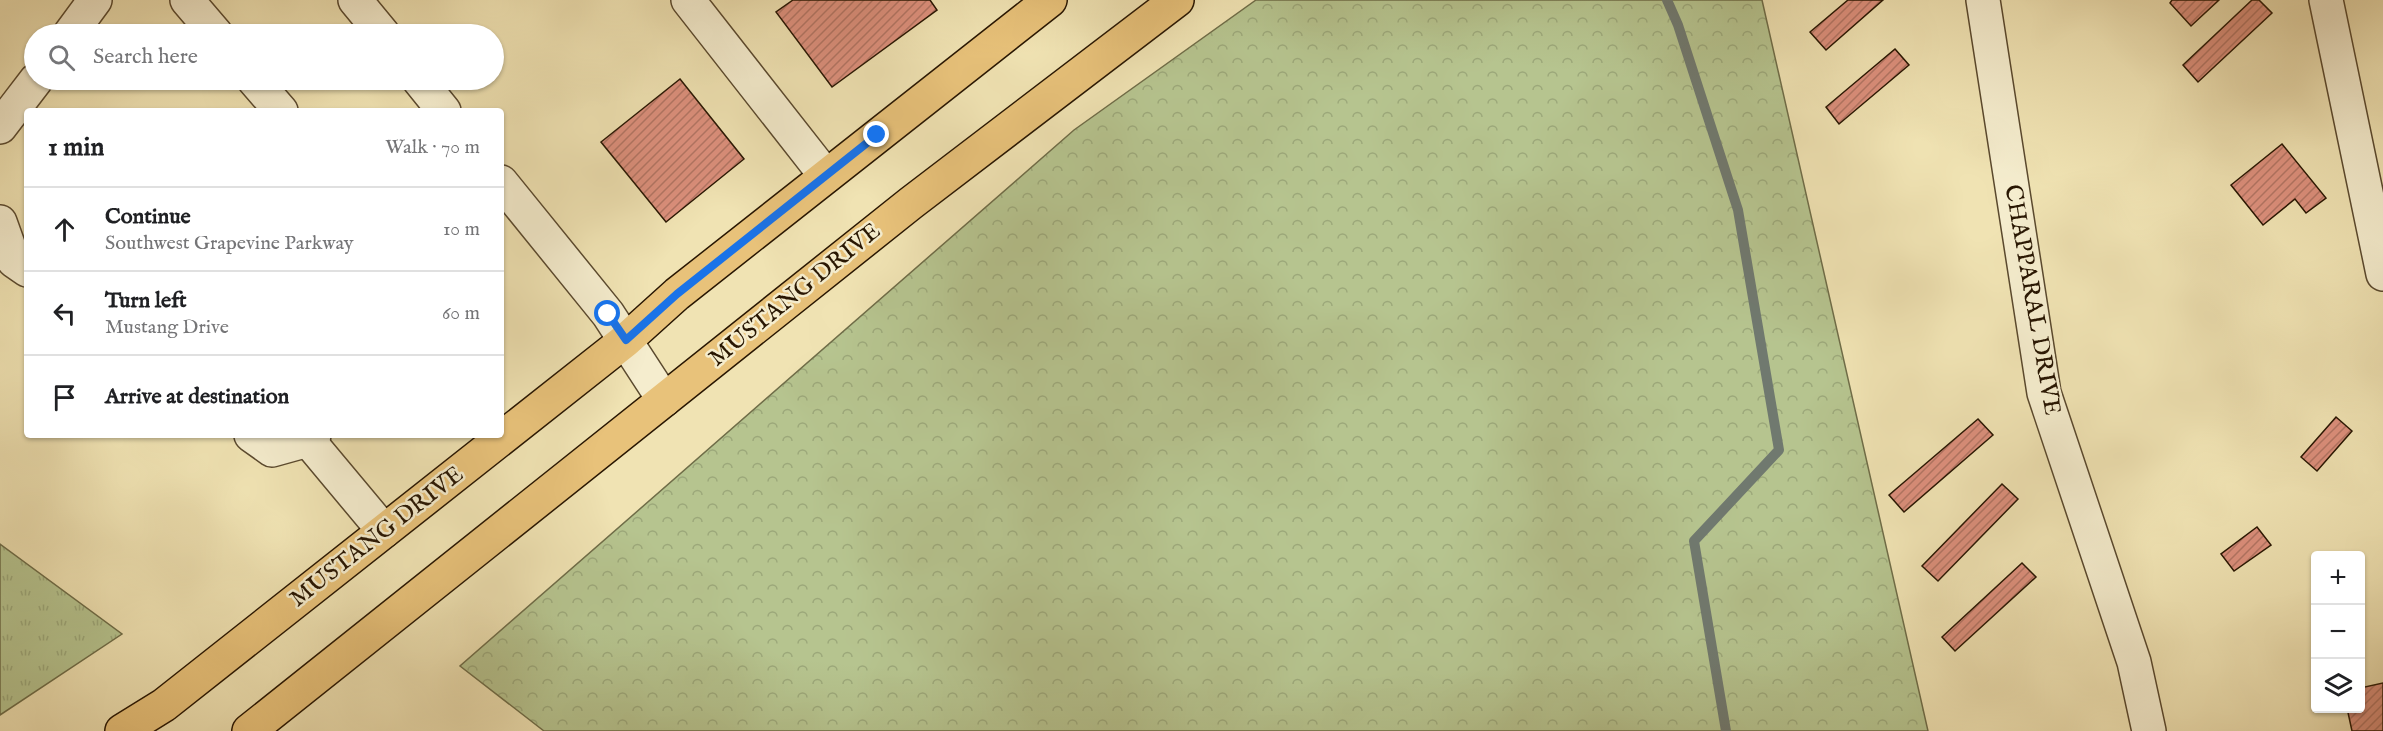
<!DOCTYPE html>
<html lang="en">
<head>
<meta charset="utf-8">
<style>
  :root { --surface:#fff; --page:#f2f2f2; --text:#202124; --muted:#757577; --line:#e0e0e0 }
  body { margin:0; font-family:"IM FELL English",serif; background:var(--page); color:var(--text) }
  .controls { position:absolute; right:18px; bottom:18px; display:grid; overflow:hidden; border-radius:6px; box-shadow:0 2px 4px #0004 }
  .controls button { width:54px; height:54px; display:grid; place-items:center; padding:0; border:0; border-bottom:2px solid var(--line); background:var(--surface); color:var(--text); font:30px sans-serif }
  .stop { position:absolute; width:18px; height:18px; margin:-14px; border:4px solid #1a73e8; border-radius:50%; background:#fff }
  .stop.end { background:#1a73e8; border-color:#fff; box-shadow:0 2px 6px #0008 }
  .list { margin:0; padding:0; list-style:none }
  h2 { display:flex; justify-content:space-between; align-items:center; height:78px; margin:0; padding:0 24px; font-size:26px }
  h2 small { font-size:20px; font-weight:400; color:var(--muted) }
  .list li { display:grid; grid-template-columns:39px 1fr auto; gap:18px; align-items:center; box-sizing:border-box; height:84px; padding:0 24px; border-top:2px solid var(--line) }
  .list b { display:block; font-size:22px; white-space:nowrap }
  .list p { margin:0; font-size:20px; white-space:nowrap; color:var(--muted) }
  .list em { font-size:20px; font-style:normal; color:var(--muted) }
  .icon { flex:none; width:33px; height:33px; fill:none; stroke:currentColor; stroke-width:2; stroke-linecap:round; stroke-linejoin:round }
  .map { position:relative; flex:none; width:2383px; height:731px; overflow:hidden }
  .search { position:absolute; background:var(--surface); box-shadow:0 2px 4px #0004; left:24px; top:24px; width:480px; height:66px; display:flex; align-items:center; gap:15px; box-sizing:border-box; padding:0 21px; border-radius:33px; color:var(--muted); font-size:22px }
  .panel { position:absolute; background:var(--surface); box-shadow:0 2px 4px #0004; left:24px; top:108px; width:480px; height:330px; border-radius:6px }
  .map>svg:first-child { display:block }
</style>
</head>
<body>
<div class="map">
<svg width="2383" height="731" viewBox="0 0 2383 731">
  <defs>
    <pattern id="grass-tufts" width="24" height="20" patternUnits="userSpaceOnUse" patternTransform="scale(1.5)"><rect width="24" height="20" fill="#b6c48f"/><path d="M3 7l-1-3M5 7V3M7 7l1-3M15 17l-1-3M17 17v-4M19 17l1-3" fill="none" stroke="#9ca87a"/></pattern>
    <pattern id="forest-crowns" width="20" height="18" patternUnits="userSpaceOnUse" patternTransform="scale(1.5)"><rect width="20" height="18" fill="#b6c48f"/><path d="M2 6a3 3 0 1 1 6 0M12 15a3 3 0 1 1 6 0" fill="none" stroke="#9ca87a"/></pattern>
    <pattern id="building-hatch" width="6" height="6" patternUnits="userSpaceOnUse" patternTransform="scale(1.5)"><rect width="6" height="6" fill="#dd907d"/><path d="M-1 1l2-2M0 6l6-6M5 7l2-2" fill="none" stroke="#b37564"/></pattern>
  </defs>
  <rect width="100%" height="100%" fill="#f0e3b3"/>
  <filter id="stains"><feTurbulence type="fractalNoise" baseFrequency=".00333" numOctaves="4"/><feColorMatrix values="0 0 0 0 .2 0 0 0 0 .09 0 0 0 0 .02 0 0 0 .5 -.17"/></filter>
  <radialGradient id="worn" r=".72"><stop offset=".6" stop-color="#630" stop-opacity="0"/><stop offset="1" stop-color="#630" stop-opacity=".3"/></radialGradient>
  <path fill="url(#grass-tufts)" stroke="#6f6d48" stroke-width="1.5" d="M0,544L122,634L0,715Z"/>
  <path fill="url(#forest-crowns)" stroke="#6f6d48" stroke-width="1.5" d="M1256,0H1762L1928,731H544L460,666L1074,130Z"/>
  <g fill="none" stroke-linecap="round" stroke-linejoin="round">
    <path stroke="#70796f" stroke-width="10" d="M1667,0L1678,25L1738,210L1779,450L1694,541L1726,731"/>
  </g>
  <g fill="url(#building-hatch)" stroke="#281602" stroke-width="1.5">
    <path d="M793,0H930L937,10L832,87L776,12Z"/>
    <path d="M1848,0H1883L1826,50L1810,32Z"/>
    <path d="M2172,0H2219L2191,26L2170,3Z"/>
    <path d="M2252,0H2259L2272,13L2198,82L2183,65Z"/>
    <path d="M1895,49L1909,65L1839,124L1826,107Z"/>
    <path d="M680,79L744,159L666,222L601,142Z"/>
    <path d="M2282,144L2326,198L2306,213L2295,199L2263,225L2231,185Z"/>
    <path d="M2336,417L2352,431L2317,471L2301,457Z"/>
    <path d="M1978,419L1993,435L1904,512L1889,495Z"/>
    <path d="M2002,484L2018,499L1938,581L1922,566Z"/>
    <path d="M2257,527L2271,545L2234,571L2221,554Z"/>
    <path d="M2022,563L2036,577L1955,651L1942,637Z"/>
    <path d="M2383,683V731H2352L2347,708H2360V688Z"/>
  </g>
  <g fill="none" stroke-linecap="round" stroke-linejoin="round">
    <defs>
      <g id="minor">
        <path d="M187,0L216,34"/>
        <path d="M355,0L383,34"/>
        <path d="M688,0L826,176"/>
        <path d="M1983,0L2044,393L2134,662L2149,731"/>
        <path d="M2326,0L2383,274"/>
        <path d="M70,34L95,0"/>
        <path d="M254,80L281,111"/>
        <path d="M419,80L444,111"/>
        <path d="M0,127L36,80"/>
        <path d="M501,182L608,314L664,400"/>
        <path d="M0,222L14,261L27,270"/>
        <path d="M251,435L272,450L308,440L314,435"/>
        <path d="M308,440L384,531"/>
      </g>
      <g id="major">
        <path d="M122,731L164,705L626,340L677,294L1050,0"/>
        <path d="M249,731L911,203L1177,0"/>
      </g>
    </defs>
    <use href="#minor" stroke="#5a492e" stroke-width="36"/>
    <use href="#major" stroke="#281602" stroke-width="36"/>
    <use href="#minor" stroke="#f5edce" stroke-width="33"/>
    <use href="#major" stroke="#e8c27a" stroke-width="33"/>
  </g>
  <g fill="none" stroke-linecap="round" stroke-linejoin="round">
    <path stroke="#1a73e8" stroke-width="8" d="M608,314L626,340L677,294L877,135"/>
  </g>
  <g text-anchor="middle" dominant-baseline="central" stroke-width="5" stroke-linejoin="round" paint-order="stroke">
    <g font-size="24" fill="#281602" stroke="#f5edce">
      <text transform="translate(795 295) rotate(-39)">MUSTANG DRIVE</text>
      <text transform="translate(2032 300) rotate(80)">CHAPPARAL DRIVE</text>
      <text transform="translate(377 537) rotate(-38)">MUSTANG DRIVE</text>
    </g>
  </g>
  <rect width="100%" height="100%" filter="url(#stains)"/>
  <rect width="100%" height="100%" fill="url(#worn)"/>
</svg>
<div class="controls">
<button>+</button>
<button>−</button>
<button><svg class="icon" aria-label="layers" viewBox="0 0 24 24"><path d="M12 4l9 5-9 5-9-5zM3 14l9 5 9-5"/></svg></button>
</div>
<div class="stop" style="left:608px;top:314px"></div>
<div class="stop end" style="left:877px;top:135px"></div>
<div class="search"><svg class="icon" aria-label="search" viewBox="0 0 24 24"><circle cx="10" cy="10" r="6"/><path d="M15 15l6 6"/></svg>Search here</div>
<section class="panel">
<h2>1 min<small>Walk · 70 m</small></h2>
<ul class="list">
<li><svg class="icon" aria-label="ahead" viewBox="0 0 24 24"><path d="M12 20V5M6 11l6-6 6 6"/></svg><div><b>Continue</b><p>Southwest Grapevine Parkway</p></div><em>10 m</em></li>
<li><svg class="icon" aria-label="left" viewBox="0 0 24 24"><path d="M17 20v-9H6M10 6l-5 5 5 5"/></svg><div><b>Turn left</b><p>Mustang Drive</p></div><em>60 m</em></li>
<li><svg class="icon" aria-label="arrive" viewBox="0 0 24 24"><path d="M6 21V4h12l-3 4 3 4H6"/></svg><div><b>Arrive at destination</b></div></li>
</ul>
</section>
</div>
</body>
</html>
